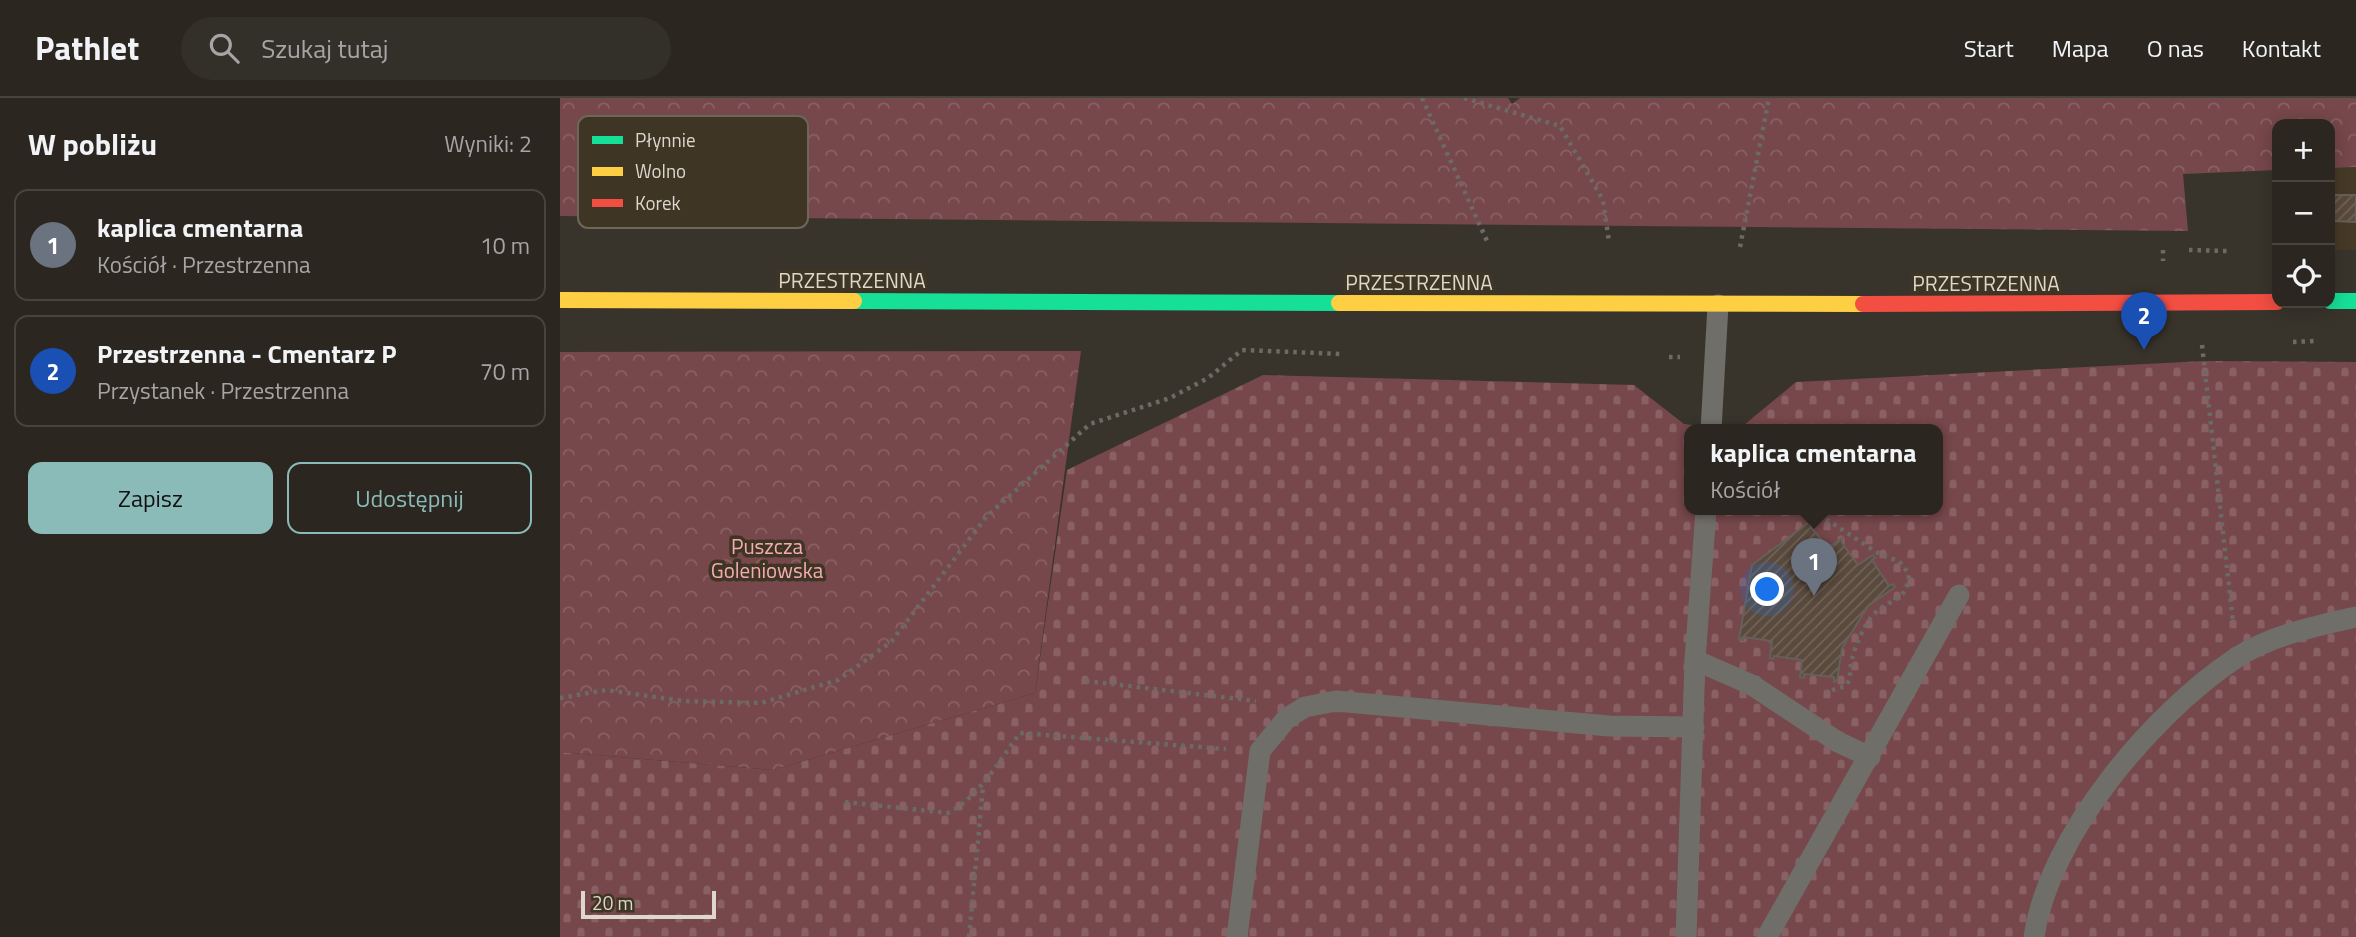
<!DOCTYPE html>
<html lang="pl">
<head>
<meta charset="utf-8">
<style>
  :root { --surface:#2b2720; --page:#332f29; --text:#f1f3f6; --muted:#a6a5a5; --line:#47443e; --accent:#8bbbb9 }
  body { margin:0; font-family:"Titillium Web",sans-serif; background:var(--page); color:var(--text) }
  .controls { position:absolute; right:21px; top:21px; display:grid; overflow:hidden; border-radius:14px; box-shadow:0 4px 18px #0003 }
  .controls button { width:63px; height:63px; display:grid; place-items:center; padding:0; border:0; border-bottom:2px solid var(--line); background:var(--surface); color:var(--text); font:35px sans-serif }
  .scale { position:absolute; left:21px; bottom:18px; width:135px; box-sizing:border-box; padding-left:7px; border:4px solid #ddd7cd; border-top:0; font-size:19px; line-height:24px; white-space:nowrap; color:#ddd7cd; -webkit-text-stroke:5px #3f3525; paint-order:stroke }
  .you { position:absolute; left:1208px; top:492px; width:24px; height:24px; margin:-18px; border:5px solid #fff; border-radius:50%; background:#1a73e8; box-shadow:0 0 0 10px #1a73e833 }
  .badge { display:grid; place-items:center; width:46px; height:46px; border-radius:50%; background:var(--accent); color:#fff; font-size:23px; font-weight:700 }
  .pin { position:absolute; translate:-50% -58px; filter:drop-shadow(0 2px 4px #0008) }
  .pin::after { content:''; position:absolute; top:37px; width:24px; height:21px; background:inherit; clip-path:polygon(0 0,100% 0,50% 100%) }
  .popup { position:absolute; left:1124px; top:326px; width:259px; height:91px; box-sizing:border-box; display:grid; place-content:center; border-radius:14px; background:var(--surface); filter:drop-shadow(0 2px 5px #0005); font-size:23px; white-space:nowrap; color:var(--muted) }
  .popup b { font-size:26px; color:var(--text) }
  .popup::after { content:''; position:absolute; left:50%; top:100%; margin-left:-14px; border:14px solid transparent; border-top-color:var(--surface) }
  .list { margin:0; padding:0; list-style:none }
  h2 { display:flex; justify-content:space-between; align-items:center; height:91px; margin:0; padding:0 28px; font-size:30px }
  h2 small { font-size:23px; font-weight:400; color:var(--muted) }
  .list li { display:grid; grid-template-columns:46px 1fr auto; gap:21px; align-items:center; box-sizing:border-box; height:112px; margin:0 14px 14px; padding:0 14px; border:2px solid var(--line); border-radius:14px }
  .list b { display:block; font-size:26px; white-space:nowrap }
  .list p { margin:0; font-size:23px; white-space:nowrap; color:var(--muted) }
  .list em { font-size:23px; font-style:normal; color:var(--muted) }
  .actions { display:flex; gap:14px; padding:21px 28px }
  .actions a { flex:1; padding:16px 0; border:2px solid var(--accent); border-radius:14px; text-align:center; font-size:24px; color:var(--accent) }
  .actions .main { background:var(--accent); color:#111 }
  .icon { flex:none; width:38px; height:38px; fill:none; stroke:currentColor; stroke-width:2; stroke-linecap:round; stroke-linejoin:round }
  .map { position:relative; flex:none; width:1796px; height:839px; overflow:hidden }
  header { display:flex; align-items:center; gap:42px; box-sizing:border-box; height:98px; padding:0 35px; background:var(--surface); border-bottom:2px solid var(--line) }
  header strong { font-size:33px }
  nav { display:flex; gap:38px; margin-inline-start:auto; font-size:24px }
  .search { width:490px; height:63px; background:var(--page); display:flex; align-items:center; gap:18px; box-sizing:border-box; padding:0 24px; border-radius:38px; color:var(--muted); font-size:26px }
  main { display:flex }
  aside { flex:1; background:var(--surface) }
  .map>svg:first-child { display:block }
</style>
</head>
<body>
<header>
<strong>Pathlet</strong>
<div class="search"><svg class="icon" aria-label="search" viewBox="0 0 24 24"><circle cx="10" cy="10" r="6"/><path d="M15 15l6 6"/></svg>Szukaj tutaj</div>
<nav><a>Start</a><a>Mapa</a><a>O nas</a><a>Kontakt</a></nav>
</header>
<main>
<aside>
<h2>W pobliżu<small>Wyniki: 2</small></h2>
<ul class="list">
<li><span class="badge" style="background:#6b7280">1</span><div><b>kaplica cmentarna</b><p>Kościół · Przestrzenna</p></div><em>10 m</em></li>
<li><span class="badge" style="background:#1a4fb4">2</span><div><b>Przestrzenna - Cmentarz P</b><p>Przystanek · Przestrzenna</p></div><em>70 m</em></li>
</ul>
<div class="actions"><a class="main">Zapisz</a><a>Udostępnij</a></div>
</aside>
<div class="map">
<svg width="1796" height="839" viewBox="0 0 1796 839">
  <defs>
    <pattern id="forest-crowns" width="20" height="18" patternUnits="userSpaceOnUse" patternTransform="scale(1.75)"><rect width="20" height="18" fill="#76474b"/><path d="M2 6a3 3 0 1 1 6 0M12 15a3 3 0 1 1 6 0" fill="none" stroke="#896164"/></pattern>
    <pattern id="cemetery-stones" width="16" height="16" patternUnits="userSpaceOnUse" patternTransform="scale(1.75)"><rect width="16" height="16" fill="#76474b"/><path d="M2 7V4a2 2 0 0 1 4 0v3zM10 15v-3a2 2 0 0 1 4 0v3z" fill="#896164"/></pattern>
    <pattern id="building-hatch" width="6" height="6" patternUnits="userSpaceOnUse" patternTransform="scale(1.75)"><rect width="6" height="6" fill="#5a4a3d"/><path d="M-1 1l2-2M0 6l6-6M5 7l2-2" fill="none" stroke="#716358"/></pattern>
  </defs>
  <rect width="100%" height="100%" fill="#39342b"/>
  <path fill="#463926" d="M1796,69V152H1770V70Z"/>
  <g fill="url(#forest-crowns)">
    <path d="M0,0H948L952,6L960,0H1796V69L1770,70V26H1717V72L1623,76L1628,133L0,118Z"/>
    <path d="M521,253L475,595L213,672L0,654V254Z"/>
  </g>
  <path fill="url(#cemetery-stones)" d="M1644,263L1796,264V839H0V654L213,672L475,595L507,372L703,277L1074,287L1124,326L1176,332H1130V412H1378V332H1178L1236,284Z"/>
  <g fill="url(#building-hatch)" stroke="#66605a" stroke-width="2">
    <path d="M1774,97H1796V124L1774,123Z"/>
    <path d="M1252,422L1250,428L1268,450L1282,440V445L1298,467L1313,457L1315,460L1312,462L1329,488L1333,486L1335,489L1308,508L1282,550L1277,583L1274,584V579L1244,576V580L1240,579L1242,562L1214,558L1213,561L1210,560L1212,543L1184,539L1183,542L1179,541L1192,467Z"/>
  </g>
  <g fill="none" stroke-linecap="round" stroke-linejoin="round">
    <g stroke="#6c6a65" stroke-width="4.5" stroke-dasharray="3.5 5" stroke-linecap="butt">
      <path d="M862,0L927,143"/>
      <path d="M904,0L1000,28L1043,102L1049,144"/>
      <path d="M1180,149L1209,0"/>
      <path d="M1603,152V163"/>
      <path d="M1629,152L1667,153"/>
      <path d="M1733,244L1755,243"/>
      <path d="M1642,247L1673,524"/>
      <path d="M1109,259H1120"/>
      <path d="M1252,412L1321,457L1339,463L1349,476C1347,505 1331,499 1314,516C1305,525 1295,548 1292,561C1289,572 1292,578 1286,588L1266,594"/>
      <path d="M526,583L696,603"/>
      <path d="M0,600L46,592L123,603L201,605L278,582L331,544L427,418L530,326L610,300L648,280L682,252L782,256"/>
      <path d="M285,704L388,715C421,697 438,664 460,635L666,651"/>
      <path d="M409,839L423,689"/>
    </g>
    <g stroke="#6f6e69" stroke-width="21">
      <path d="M1151,332L1158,207"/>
      <path d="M1135,562L1146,412"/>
      <path d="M677,839L700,653L727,620L745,609L776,603L1049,628L1134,629"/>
      <path d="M1126,839L1135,562L1192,587L1278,644L1310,659"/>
      <path d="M1207,839L1399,497"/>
      <path d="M1474,839C1489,737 1592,616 1676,560C1711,537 1756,528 1796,519"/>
    </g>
    <g stroke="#16e098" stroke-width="16">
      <path d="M294,203L779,205"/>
      <path d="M1770,203H1796"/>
    </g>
    <g stroke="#ffcf43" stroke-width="16">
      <path d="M0,202L294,203"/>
      <path d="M779,205L1303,206"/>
    </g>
    <path stroke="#f24e42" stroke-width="16" d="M1303,206L1717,204"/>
  </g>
  <g text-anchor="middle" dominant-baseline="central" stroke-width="7" stroke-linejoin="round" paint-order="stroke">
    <g font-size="21" fill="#ddd7cd" stroke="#3f3525">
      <text x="292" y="182">PRZESTRZENNA</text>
      <text x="859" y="184">PRZESTRZENNA</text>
      <text x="1426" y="185">PRZESTRZENNA</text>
    </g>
    <g font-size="21" fill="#f5abb1" stroke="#3f3525">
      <text x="207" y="448">Puszcza<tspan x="207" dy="24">Goleniowska</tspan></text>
    </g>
  </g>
  <rect x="18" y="18" width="230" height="112" rx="10" fill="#3f3525" stroke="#6e6657" stroke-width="2"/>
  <rect x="32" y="38" width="31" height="8" fill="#16e098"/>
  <rect x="32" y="69" width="31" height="9" fill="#ffcf43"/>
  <rect x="32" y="101" width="31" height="8" fill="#f24e42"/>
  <g font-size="19" fill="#ddd7cd">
    <text x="75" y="49">Płynnie</text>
    <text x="75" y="80">Wolno</text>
    <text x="75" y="112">Korek</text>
  </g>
</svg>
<div class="controls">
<button>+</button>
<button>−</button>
<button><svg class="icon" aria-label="locate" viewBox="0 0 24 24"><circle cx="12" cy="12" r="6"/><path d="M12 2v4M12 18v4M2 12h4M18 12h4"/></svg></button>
</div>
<div class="scale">20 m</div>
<div class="you"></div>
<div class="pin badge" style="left:1254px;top:498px;background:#6b7280">1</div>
<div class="popup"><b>kaplica cmentarna</b>Kościół</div>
<div class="pin badge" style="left:1584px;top:252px;background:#1a4fb4">2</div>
</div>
</main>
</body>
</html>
